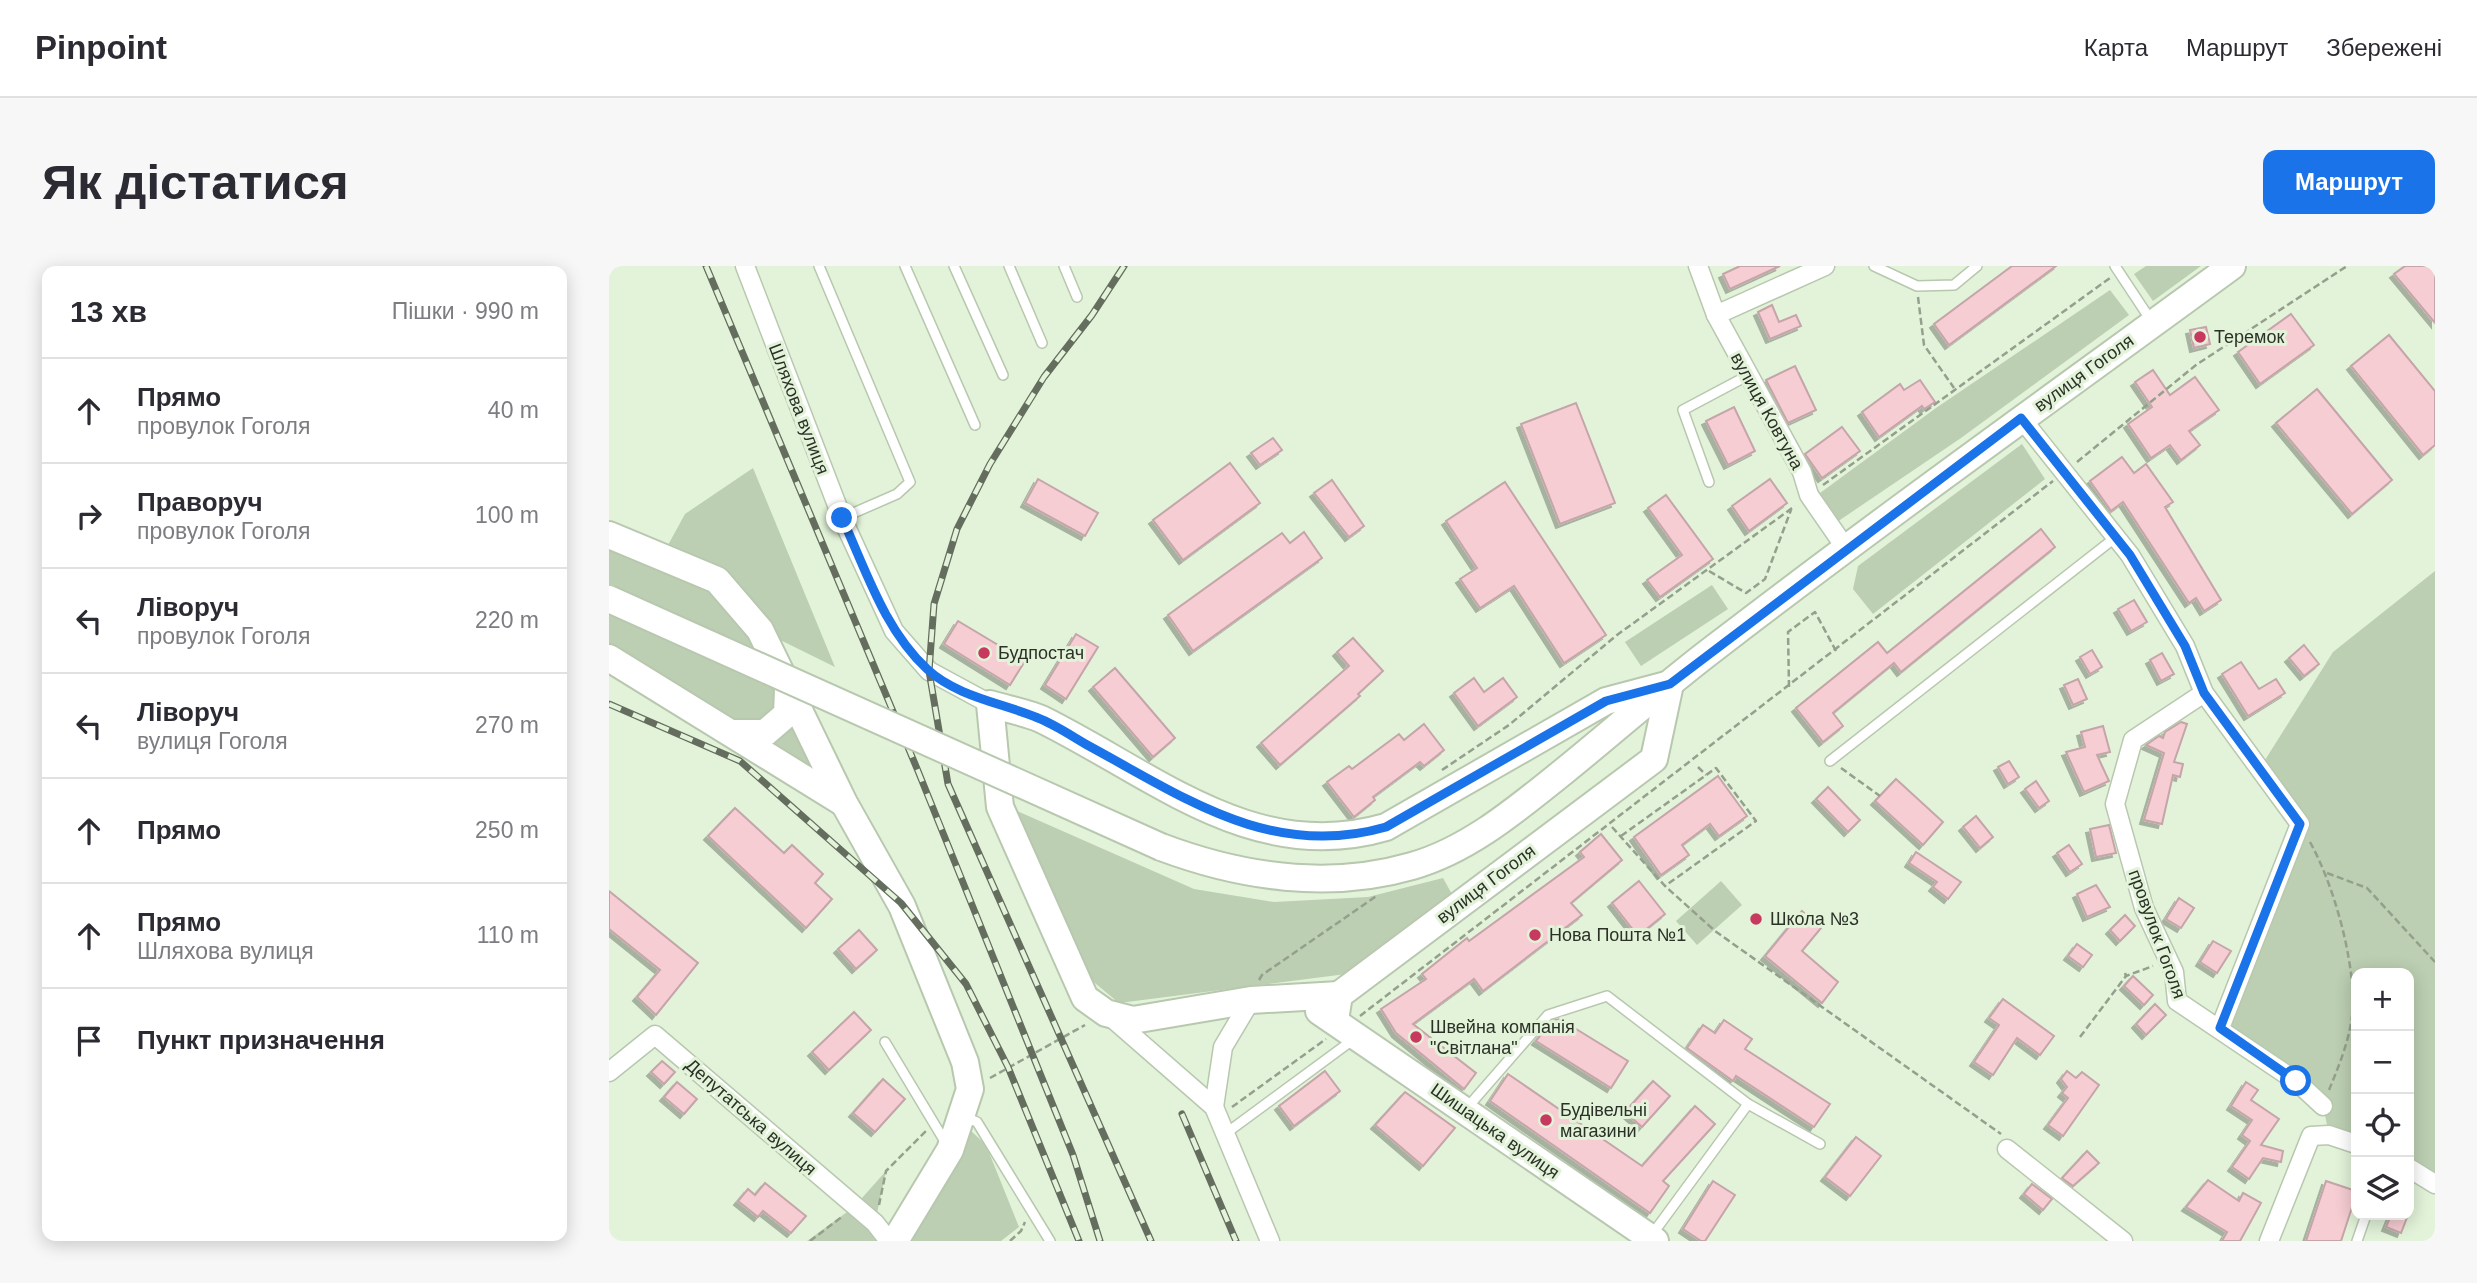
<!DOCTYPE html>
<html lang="uk">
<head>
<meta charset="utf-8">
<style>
  :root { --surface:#fff; --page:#f7f7f7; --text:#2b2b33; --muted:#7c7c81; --line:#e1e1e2; --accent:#1a73e8 }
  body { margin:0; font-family:Arial,sans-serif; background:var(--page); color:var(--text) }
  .controls { position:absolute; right:21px; bottom:21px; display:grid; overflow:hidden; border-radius:14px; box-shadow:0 4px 18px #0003 }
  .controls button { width:63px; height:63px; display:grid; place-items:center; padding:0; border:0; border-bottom:2px solid var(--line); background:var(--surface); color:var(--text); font:35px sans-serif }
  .stop { position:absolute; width:21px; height:21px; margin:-16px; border:5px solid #1a73e8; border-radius:50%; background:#fff }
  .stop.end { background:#1a73e8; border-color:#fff; box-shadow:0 2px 7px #0008 }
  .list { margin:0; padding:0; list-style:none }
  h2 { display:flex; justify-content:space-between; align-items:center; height:91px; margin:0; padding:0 28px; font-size:30px }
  h2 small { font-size:23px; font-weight:400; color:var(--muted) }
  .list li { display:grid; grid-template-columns:46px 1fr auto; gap:21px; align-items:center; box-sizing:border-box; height:105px; padding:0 28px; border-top:2px solid var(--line) }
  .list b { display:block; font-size:26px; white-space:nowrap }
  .list p { margin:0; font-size:23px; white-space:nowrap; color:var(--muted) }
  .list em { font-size:23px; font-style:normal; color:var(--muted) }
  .icon { flex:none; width:38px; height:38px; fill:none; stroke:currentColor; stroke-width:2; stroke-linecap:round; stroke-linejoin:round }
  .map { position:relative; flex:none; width:1826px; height:975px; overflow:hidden; border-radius:14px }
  header { display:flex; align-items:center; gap:42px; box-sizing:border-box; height:98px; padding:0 35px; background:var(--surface); border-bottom:2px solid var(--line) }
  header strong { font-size:33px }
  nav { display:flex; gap:38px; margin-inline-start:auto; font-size:24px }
  .intro { display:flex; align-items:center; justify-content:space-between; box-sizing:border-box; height:168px; padding:0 42px }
  h1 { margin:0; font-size:49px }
  .button { padding:18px 32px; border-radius:14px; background:var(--accent); color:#fff; font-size:24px; font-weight:700 }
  main { display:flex; gap:42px; padding:0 42px }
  aside { flex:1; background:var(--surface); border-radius:14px; box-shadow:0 4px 18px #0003 }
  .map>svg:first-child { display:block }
</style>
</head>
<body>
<header>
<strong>Pinpoint</strong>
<nav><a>Карта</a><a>Маршрут</a><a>Збережені</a></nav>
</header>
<div class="intro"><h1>Як дістатися</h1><a class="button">Маршрут</a></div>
<main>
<aside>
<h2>13 хв<small>Пішки · 990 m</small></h2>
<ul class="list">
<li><svg class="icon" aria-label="ahead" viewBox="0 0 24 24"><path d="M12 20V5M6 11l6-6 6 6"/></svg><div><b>Прямо</b><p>провулок Гоголя</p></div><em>40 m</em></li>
<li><svg class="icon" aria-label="right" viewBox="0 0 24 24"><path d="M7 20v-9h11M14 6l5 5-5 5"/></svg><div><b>Праворуч</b><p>провулок Гоголя</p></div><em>100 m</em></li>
<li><svg class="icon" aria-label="left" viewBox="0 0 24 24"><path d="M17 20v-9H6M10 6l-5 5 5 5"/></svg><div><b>Ліворуч</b><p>провулок Гоголя</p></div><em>220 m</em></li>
<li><svg class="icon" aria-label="left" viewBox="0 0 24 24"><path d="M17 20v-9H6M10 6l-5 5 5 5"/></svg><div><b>Ліворуч</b><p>вулиця Гоголя</p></div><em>270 m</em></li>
<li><svg class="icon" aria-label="ahead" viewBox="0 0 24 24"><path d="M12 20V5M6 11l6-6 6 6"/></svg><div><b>Прямо</b></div><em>250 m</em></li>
<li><svg class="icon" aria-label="ahead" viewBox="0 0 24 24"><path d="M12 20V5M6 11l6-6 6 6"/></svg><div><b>Прямо</b><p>Шляхова вулиця</p></div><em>110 m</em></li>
<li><svg class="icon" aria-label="arrive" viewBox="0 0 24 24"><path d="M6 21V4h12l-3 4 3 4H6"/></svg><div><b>Пункт призначення</b></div></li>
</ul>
</aside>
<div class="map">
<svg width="1826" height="975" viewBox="0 0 1826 975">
  <defs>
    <filter id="shadow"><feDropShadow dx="-4" dy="4" stdDeviation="0" flood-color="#0004"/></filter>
  </defs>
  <rect width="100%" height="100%" fill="#e2f3d9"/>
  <g fill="#bccfb2">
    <path d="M1537,0H1592L1544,35L1525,8Z"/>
    <path d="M1501,24L1520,49L1352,172L1228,256L1211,227L1327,142Z"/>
    <path d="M1413,178L1436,213L1264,348L1244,323L1249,300Z"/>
    <path d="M144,202L226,401L153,365L235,537L0,392V269L53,290L76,248Z"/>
    <path d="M1826,305V914L1800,903V707H1747V881L1720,869L1714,839L1611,762L1691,558L1651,502L1724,386Z"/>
    <path d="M1103,319L1119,343L1032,400L1016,376Z"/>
    <path d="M406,544L585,623L665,636L759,631L834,612L844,630L745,707L510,737L475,708Z"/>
    <path d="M1112,615L1133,639L1088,679L1067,655Z"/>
    <path d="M361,864L377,879L410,961L392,975H298Z"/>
    <path d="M277,905L266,957L275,975H198L245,941Z"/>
  </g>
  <g fill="#f5cdd2" stroke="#c5a5a9" stroke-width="2" filter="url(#shadow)">
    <path d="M1131,0H1171L1121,23L1114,8Z"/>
    <path d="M1403,0H1447L1340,79L1325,58Z"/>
    <path d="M1796,0H1826V57L1785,8Z"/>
    <path d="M1163,39L1170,56L1187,49L1192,60L1161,73L1149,46Z"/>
    <path d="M1682,48L1705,79L1651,118L1629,86Z"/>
    <path d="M1597,61L1601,78L1585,82L1581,64Z"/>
    <path d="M1780,69L1826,125V179L1814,189L1742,100Z"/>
    <path d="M1186,100L1207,144L1179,157L1157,114Z"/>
    <path d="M1544,104L1561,129L1586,111L1610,144L1580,165L1591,179L1572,194L1561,179L1542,192L1519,158L1543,141L1526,116Z"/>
    <path d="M1311,114L1326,136L1315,143L1313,140L1270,171L1253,146L1291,118L1295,124Z"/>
    <path d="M1708,123L1783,214L1743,248L1667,157Z"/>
    <path d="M967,137L1006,237L951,258L912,158Z"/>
    <path d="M1125,141L1146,185L1119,199L1097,155Z"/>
    <path d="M1233,161L1251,185L1213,212L1196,188Z"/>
    <path d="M664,172L673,184L651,199L642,187Z"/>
    <path d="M1513,191L1525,207L1537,198L1564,236L1556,241L1612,334L1595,345L1587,332L1580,337L1514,236L1502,245L1481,215Z"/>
    <path d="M621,197L651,237L574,294L544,254Z"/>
    <path d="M429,213L489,247L476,270L416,237Z"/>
    <path d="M1161,213L1178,237L1140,265L1123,240Z"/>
    <path d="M723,214L755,260L740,271L705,227Z"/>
    <path d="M896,216L997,369L955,397L905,320L871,342L851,313L868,302L837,255Z"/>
    <path d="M1057,229L1104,293L1051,331L1038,314L1073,289L1039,242Z"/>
    <path d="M1432,263L1446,281L1292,406L1285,397L1224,447L1234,460L1214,476L1187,442L1269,376L1278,387Z"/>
    <path d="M695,266L713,292L584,385L559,349L673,267L681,277Z"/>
    <path d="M1525,334L1538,356L1522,365L1509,343Z"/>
    <path d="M349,355L416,395L401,419L335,378Z"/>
    <path d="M467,368L489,381L457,433L436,419Z"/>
    <path d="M744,372L774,405L749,428L751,430L671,499L652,477L740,400L728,386Z"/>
    <path d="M1695,379L1710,398L1695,410L1680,392Z"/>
    <path d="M1483,384L1493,401L1481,408L1471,391Z"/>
    <path d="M1553,387L1565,408L1552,415L1541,394Z"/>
    <path d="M1632,396L1650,423L1667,413L1676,427L1639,450L1613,408Z"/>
    <path d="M506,402L566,472L544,491L484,421Z"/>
    <path d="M865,412L875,426L894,412L908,431L869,460L845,427Z"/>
    <path d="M1469,413L1478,433L1464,439L1455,419Z"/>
    <path d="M1572,456L1578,458L1565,496L1574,498L1571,511L1564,509L1553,558L1535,554L1555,487L1537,479L1550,470L1554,472L1556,466Z"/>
    <path d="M815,458L835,484L815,500L811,496L764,531L766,534L745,551L718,516L740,500L743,503L790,468L795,474Z"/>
    <path d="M1494,460L1501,486L1488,489L1500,515L1475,526L1457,486L1476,481L1472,466Z"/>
    <path d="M1400,495L1410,511L1399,518L1389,501Z"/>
    <path d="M1109,510L1138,550L1110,570L1101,558L1073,579L1080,589L1052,609L1025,571Z"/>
    <path d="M1287,513L1334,556L1314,579L1266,535Z"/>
    <path d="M1427,515L1440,535L1430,542L1416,523Z"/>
    <path d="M1219,521L1251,554L1239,566L1207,533Z"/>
    <path d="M126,542L175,587L183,579L214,608L206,617L223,633L197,662L99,570Z"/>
    <path d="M1367,550L1384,571L1371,582L1354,561Z"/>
    <path d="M1500,559L1507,587L1487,591L1481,563Z"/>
    <path d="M992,568L1013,594L962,637L973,649L874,725L865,713L804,758L867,807L855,823L787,767L772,743L817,713L813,708L858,672L860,675L975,591L971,586Z"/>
    <path d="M1460,579L1473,598L1461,606L1448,587Z"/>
    <path d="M1307,586L1352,616L1339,633L1324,621L1328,616L1300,597Z"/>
    <path d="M1030,615L1056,648L1029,670L1003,637Z"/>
    <path d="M1487,619L1501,641L1478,651L1468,628Z"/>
    <path d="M0,625L89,697L47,749L28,731L51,704L0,663Z"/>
    <path d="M1570,632L1585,642L1572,662L1557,653Z"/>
    <path d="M1193,645L1212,662L1193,685L1229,716L1213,737L1156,690Z"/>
    <path d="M1516,649L1526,660L1511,675L1501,664Z"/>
    <path d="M250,664L268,684L247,703L229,683Z"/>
    <path d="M1604,675L1622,685L1608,707L1591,696Z"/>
    <path d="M1468,678L1483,689L1474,701L1459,690Z"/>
    <path d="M1524,710L1544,729L1535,739L1515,720Z"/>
    <path d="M1394,733L1445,770L1431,789L1408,772L1384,809L1365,796L1390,759L1380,752Z"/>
    <path d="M1546,738L1557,749L1537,769L1527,758Z"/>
    <path d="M245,746L262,764L220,804L203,786Z"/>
    <path d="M951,753L1019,795L1002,822L927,775L943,755Z"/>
    <path d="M1115,754L1143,773L1136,783L1221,838L1205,861L1127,810L1124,815L1078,782L1094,759L1106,767Z"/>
    <path d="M53,795L66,806L55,818L42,806Z"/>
    <path d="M716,805L731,825L685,860L670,840Z"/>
    <path d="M1458,805L1467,812L1473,806L1490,819L1454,870L1439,859L1459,832L1453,827L1458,821L1452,813Z"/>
    <path d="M899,808L1033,900L1086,840L1106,858L1054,915L1060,920L1041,947L881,835Z"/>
    <path d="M274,813L296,833L266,866L244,847Z"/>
    <path d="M1044,815L1061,830L1033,861L1016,846Z"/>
    <path d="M68,816L88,833L75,848L55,831Z"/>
    <path d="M1637,816L1649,824L1642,834L1670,853L1652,879L1674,885L1672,896L1654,892L1640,913L1623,901L1641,875L1633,869L1643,854L1622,840Z"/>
    <path d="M796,826L846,862L814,900L766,859Z"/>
    <path d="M1247,871L1272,890L1241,930L1216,911Z"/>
    <path d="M1478,885L1490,897L1464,920L1453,912Z"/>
    <path d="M1599,914L1630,935L1634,927L1652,937L1631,975H1613L1618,966L1577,941Z"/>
    <path d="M1104,915L1126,929L1096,975H1092L1074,963Z"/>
    <path d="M1717,915L1747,925V929L1732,975H1697Z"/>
    <path d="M156,917L197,950L182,967L154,945L149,951L129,935L139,923L146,929Z"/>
    <path d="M1423,918L1443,933L1434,944L1415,928Z"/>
    <path d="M1782,949H1799L1792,967L1777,961Z"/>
  </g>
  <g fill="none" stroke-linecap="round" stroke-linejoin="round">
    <defs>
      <g id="lane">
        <path d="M210,0L301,216L288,228L233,252"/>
        <path d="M296,0L366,159"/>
        <path d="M345,0L394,109"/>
        <path d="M400,0L433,77"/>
        <path d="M455,0L468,31"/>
        <path d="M1265,0L1308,20L1345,19L1368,0"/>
        <path d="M1506,0L1543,56"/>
        <path d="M1100,216L1074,144L1138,110"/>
        <path d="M1221,495L1507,271"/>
        <path d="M276,776L338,879"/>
        <path d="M1139,838L1211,878"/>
        <path d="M857,843L939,749L998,730L1139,838L1042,970"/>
        <path d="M356,851L368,856L441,975"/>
        <path d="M616,868L745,773"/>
        <path d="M1748,975L1757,949"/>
      </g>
      <g id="street">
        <path d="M136,0L233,252L285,365L320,405L381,438"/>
        <path d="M1089,0L1107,49L1193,206L1200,229L1238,284"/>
        <path d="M1107,49L1216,0"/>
        <path d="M1412,152L1521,289L1576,380L1595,427L1691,558L1611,762"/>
        <path d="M1595,427L1524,474L1506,538L1535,642L1565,706L1568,735L1687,815L1714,840"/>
        <path d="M503,752L605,841L661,975"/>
        <path d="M0,806L46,769L266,957L280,975"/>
        <path d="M605,841L614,781L642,734"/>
        <path d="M1398,883L1514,975"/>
        <path d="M1800,902L1826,918"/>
        <path d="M1660,975L1702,870L1720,869L1747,878"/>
      </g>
      <g id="secondary">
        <path d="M0,269L108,314L151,364L235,537L293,640L356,796L361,823L341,884L286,975"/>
        <path d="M0,392L233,536"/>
        <path d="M124,467H156L178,448L179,424"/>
        <path d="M552,581C632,611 720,624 803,600C860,584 909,542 954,506C1006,464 1055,420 1108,380C1277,250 1451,126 1623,0"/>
        <path d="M730,729L642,734L524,754L497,747L476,732L391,541L381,438C397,443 416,446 432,453C544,508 644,600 777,561L997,435L1061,418"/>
        <path d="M710,745L1046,975"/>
        <path d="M726,754L730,729L1045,493L1061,418"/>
      </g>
    </defs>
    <use href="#lane" stroke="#b8c8af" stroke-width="12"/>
    <use href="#street" stroke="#b8c8af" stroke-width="21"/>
    <use href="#secondary" stroke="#b8c8af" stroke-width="30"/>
    <g stroke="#94a08d" stroke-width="2.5" stroke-dasharray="7 3.5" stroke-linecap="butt">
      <path d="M1309,31L1315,79L1345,122"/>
      <path d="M1468,196L1587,99L1738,0"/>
      <path d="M1214,219L1501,12"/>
      <path d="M1100,305L1137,327L1156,313L1182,244"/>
      <path d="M1180,421L1179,366L1206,346L1227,385"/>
      <path d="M1089,501L1097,509"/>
      <path d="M1232,502L1271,530"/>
      <path d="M833,504L900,459L1008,369L1186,240"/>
      <path d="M1003,561L1056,620L1106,665L1392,868"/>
      <path d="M1012,570L1107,502L1147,555L1056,620"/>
      <path d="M1701,576C1724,618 1742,682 1744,731C1745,763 1732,795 1720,824"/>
      <path d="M1718,607L1758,622L1826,696"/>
      <path d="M1516,707L1517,710L1544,700"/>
      <path d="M650,714L653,709L769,629"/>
      <path d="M751,750L1444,215"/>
      <path d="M1471,771L1517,710"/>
      <path d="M381,812L476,759"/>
      <path d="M623,841L717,773"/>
      <path d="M270,939L277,905L317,865"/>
      <path d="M201,975L234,950"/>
      <path d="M401,975L412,965L416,956"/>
    </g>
    <use href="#lane" stroke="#fff" stroke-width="9"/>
    <use href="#street" stroke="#fff" stroke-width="18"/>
    <use href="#secondary" stroke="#fff" stroke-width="26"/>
    <defs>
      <g id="rail">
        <path d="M97,0L309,505L464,889L491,975"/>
        <path d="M515,0L483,49L435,111L381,198L348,263L325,338L320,405L339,518L542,975"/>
        <path d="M0,438L131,495L292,637L357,718L399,801L470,975"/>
        <path d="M573,848L627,975"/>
      </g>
    </defs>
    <use href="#rail" stroke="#646d5e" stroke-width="7"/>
    <use href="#rail" stroke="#e2f3d9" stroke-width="4.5" stroke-dasharray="13" stroke-linecap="butt"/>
    <defs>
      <path id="secondary-bridge" d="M0,333L552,581"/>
    </defs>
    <use href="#secondary-bridge" stroke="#b8c8af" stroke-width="30" stroke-linecap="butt"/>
    <use href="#secondary-bridge" stroke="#fff" stroke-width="26"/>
  </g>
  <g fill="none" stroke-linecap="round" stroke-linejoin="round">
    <path stroke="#1a73e8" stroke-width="9" d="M233,252C257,304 275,363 318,403C348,431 394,437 429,452C447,459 464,471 480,480C576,532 663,594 777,561L997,435L1061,418L1412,152L1521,289L1576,380L1595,427L1691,558L1611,762L1687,815"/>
  </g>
  <g fill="#c83960" stroke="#e2f3d9" stroke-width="2.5">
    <circle cx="1591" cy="71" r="7"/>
    <circle cx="375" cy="387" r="7"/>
    <circle cx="1147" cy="653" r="7"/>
    <circle cx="926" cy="669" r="7"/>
    <circle cx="807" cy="771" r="7"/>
    <circle cx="937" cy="854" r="7"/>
  </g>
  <g text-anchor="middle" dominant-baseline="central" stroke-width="6" stroke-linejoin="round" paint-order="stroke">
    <g font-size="18" fill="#2b3127" stroke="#e2f3d9" text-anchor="start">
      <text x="1605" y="71">Теремок</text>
      <text x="389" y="387">Будпостач</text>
      <text x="1161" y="653">Школа №3</text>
      <text x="940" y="669">Нова Пошта №1</text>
      <text x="821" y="761">Швейна компанія<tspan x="821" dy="21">"Світлана"</tspan></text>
      <text x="951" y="844">Будівельні<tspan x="951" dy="21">магазини</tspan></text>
    </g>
    <g font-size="18" fill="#2b3127" stroke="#e2f3d9">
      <text transform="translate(1475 107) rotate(-36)">вулиця Гоголя</text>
      <text transform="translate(190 143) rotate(69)">Шляхова вулиця</text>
      <text transform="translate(1158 145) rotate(61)">вулиця Ковтуна</text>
      <text transform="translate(877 618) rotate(-37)">вулиця Гоголя</text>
      <text transform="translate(1548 668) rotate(70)">провулок Гоголя</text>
      <text transform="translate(142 851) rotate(41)">Депутатська вулиця</text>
      <text transform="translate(886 865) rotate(35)">Шишацька вулиця</text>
    </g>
  </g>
</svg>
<div class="controls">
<button>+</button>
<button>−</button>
<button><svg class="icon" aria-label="locate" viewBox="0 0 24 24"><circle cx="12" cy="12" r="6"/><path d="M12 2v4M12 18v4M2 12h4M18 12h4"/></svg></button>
<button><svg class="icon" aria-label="layers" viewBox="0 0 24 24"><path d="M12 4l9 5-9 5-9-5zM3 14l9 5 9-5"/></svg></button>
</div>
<div class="stop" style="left:1687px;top:815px"></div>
<div class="stop end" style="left:233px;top:252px"></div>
</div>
</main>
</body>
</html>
